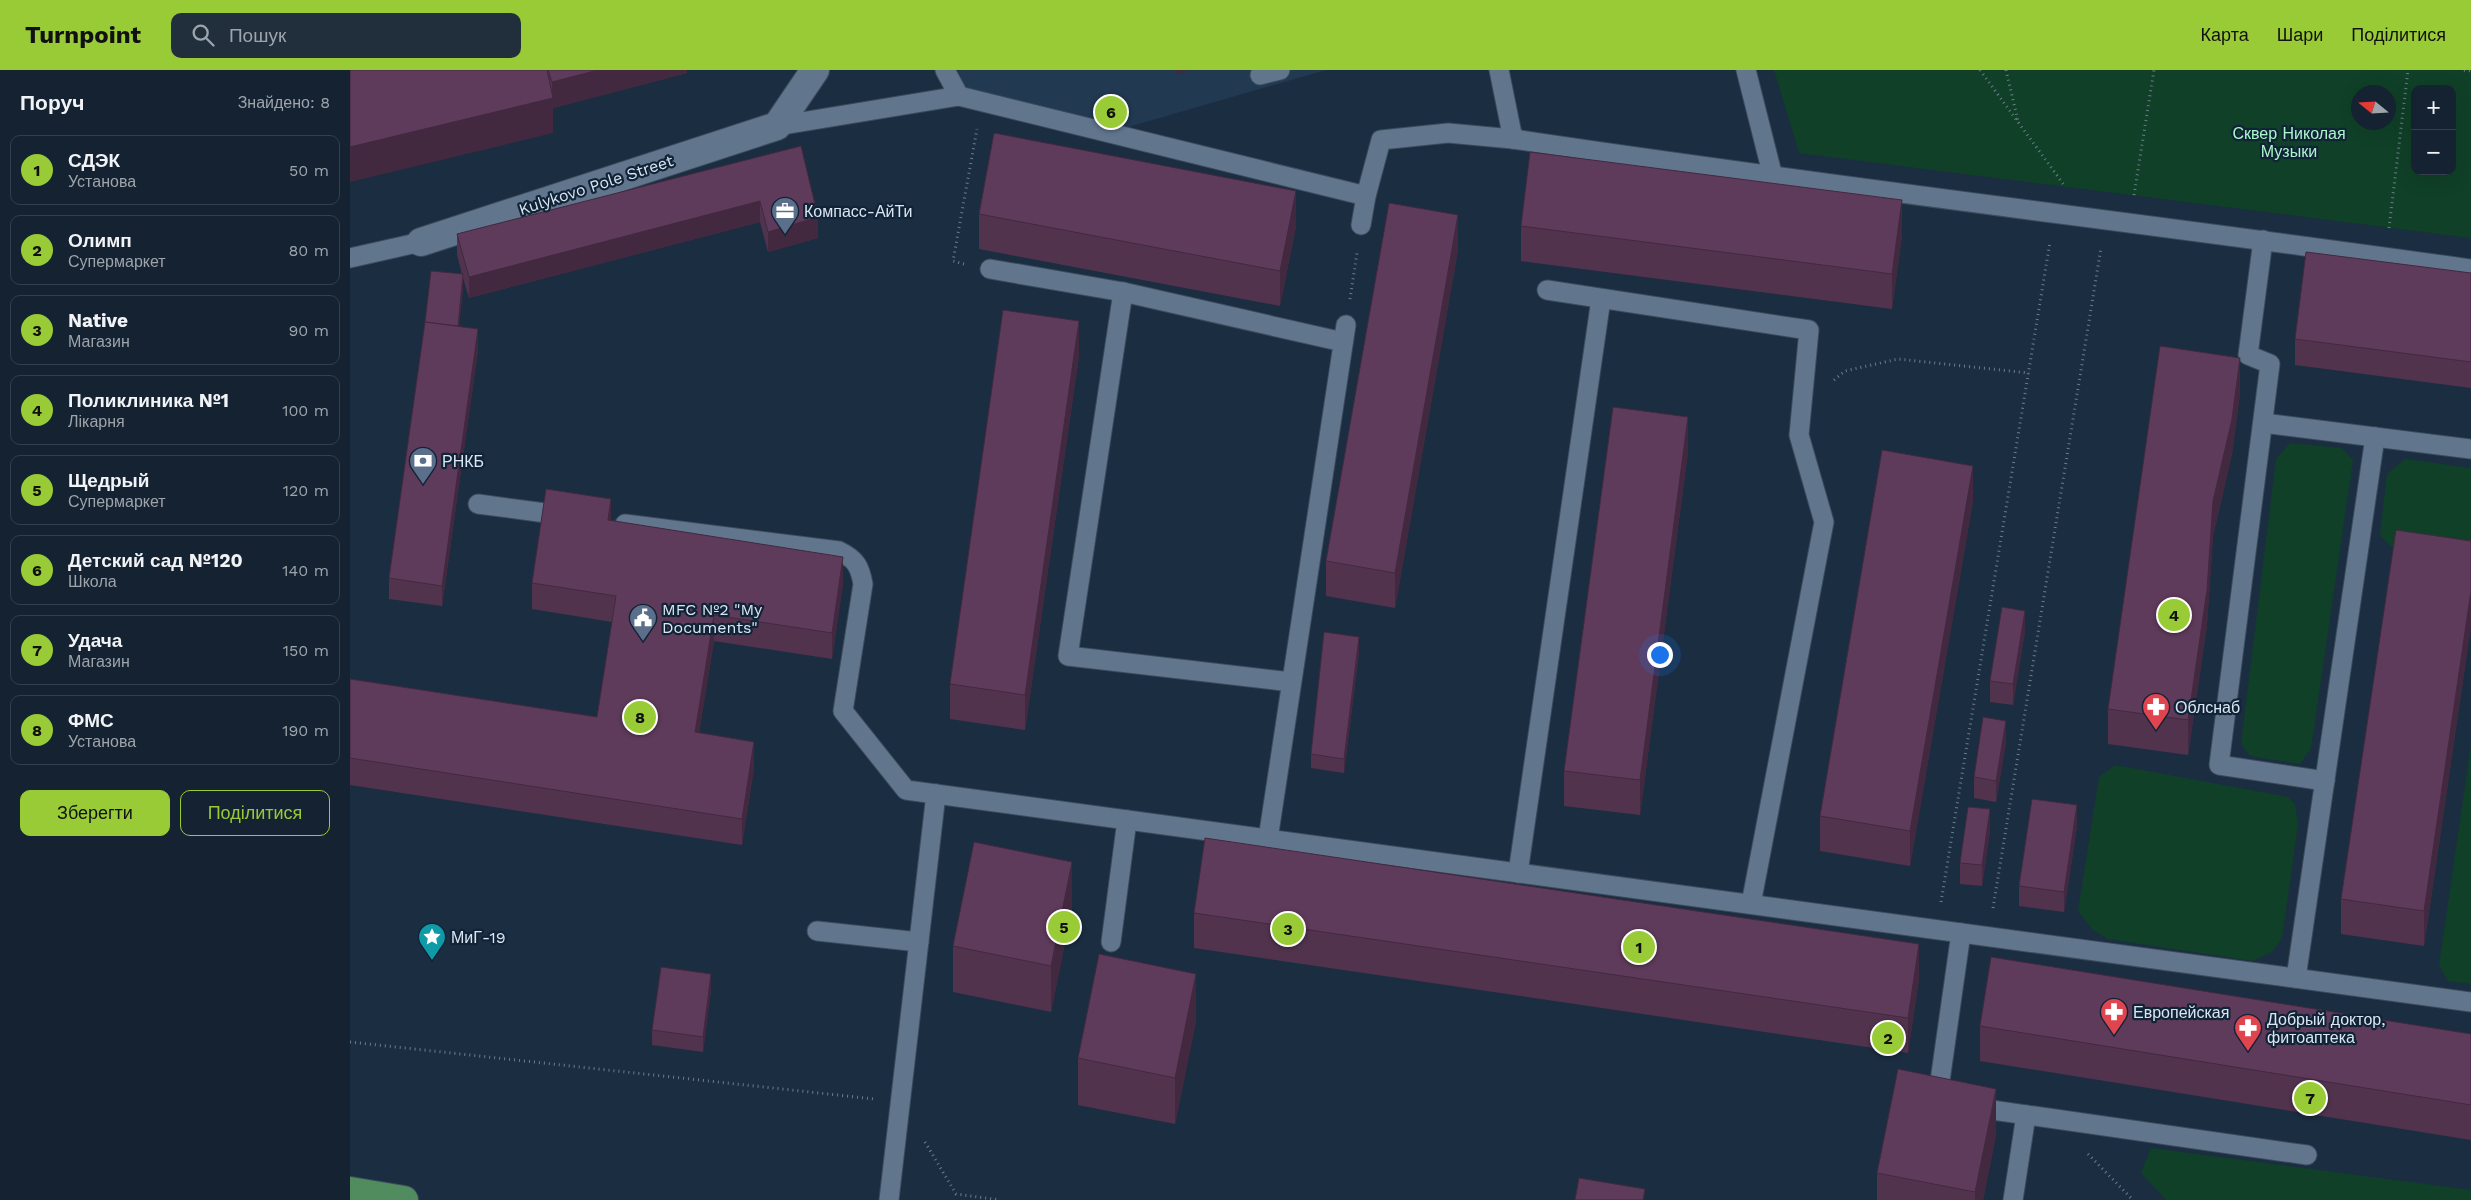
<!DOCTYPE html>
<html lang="uk">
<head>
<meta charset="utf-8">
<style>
  :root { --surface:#142231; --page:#212f3d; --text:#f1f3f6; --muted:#9da4ab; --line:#333f4d; --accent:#99cb36 }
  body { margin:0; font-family:"Work Sans",sans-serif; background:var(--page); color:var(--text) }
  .controls { position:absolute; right:15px; top:15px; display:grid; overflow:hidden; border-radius:10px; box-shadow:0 5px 20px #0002 }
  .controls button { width:45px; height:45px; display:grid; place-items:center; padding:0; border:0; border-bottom:1px solid var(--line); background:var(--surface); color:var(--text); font:25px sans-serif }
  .compass { position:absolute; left:2001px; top:15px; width:45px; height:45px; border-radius:50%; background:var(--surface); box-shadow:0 5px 20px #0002; rotate:288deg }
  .you { position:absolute; left:1309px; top:584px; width:18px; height:18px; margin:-12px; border:4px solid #fff; border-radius:50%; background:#1a73e8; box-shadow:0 0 0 8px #1a73e833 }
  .badge { display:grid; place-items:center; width:32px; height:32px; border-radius:50%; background:var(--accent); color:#111; font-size:16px; font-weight:700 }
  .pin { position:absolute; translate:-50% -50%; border:2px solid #fff; box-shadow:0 1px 5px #0006 }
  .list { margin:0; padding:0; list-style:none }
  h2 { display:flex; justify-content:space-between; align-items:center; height:65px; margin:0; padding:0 20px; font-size:21px }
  h2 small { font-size:16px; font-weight:400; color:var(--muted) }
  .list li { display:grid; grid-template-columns:32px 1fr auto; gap:15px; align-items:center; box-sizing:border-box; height:70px; margin:0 10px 10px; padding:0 10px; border:1px solid var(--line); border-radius:10px }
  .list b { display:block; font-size:19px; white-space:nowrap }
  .list p { margin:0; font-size:16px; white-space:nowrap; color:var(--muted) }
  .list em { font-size:16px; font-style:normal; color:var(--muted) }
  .actions { display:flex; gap:10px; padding:15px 20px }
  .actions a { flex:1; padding:11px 0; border:1px solid var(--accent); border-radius:10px; text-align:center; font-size:18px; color:var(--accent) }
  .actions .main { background:var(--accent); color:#111 }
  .icon { flex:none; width:28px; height:28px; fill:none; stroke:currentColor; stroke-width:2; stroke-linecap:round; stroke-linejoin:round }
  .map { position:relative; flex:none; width:2121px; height:1130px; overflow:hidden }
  header { display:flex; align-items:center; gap:30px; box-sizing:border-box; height:70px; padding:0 25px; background:var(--accent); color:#111 }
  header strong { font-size:24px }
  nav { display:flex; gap:28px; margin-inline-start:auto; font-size:18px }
  .search { width:350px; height:45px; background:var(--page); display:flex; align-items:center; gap:12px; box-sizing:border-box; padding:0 18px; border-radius:10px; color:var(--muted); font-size:19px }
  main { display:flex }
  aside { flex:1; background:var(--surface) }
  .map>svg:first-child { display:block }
</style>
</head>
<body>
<header>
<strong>Turnpoint</strong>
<div class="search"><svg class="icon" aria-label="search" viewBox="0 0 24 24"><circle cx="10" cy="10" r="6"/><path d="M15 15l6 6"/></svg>Пошук</div>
<nav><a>Карта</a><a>Шари</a><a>Поділитися</a></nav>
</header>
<main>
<aside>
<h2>Поруч<small>Знайдено: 8</small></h2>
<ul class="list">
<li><span class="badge">1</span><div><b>СДЭК</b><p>Установа</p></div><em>50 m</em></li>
<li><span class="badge">2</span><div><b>Олимп</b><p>Супермаркет</p></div><em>80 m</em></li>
<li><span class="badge">3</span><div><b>Native</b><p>Магазин</p></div><em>90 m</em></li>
<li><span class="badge">4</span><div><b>Поликлиника №1</b><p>Лікарня</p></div><em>100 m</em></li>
<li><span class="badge">5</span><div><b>Щедрый</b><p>Супермаркет</p></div><em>120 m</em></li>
<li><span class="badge">6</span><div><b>Детский сад №120</b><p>Школа</p></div><em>140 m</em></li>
<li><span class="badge">7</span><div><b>Удача</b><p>Магазин</p></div><em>150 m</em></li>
<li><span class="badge">8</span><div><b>ФМС</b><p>Установа</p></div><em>190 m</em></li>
</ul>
<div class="actions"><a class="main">Зберегти</a><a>Поділитися</a></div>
</aside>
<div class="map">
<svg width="2121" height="1130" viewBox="0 0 2121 1130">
  <rect width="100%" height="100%" fill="#1b2d41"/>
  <path fill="#213951" d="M608,0H976L768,60L618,25Z"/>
  <g fill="#104028" fill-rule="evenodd">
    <path d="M1424,0H2121V168L1449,83ZM2065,19H2102V101H2065ZM2038,22V52H2008V22Z"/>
    <path d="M1940,373L1992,378L2003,390L1961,678L1950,694L1900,686L1891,674L1926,389Z"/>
    <path d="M2055,389L2121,398V491L2042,478L2030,465L2037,404Z"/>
    <path d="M2121,675V914L2098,911L2089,895Z"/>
    <path d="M1765,695L1938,727L1945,734L1948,754L1932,868L1922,882L1902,891L1758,869L1743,860L1728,841L1749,707Z"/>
    <path d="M1801,1078L2121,1120V1130H1816L1791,1103Z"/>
  </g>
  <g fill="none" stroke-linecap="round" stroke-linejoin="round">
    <defs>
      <g id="lane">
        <path d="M595,0L609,26"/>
        <path d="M1396,0L1423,107"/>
        <path d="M910,5L930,0"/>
        <path d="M427,56L609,26L1016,126"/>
        <path d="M1163,69C1482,117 1802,154 2121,199"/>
        <path d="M1011,155L1016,126L1031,70L1098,63L1163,69L1149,0"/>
        <path d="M1913,170L1898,285L1920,294L1869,695L1975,711"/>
        <path d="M0,188L71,172"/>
        <path d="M640,199L773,222L993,272"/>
        <path d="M1197,220L1459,260L1449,365L1474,452L1401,834"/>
        <path d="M773,222L718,586L941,612"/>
        <path d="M1913,353L2121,379"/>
        <path d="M128,434L218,446"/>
        <path d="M275,454L489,481C506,489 510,497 513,514L493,641L556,720L2121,932"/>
        <path d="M918,769L996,255"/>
        <path d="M1168,803L1251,229"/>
        <path d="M467,861L569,872"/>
        <path d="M761,872L777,750"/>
        <path d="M1946,908L2025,367"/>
        <path d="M1587,1032L1611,863"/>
        <path d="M1621,1037L1957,1085"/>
        <path d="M539,1130L586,724"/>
        <path d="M1663,1130L1676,1045"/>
      </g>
      <path id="street" d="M71,172L427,56L465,0"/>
      <path id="primary" d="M0,1121L54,1130"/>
    </defs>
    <use href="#lane" stroke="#3c4b5c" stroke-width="21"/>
    <use href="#street" stroke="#3c4b5c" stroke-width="30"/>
    <use href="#primary" stroke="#3c4b5c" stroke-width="30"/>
    <g stroke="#6d7c8d" stroke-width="3" stroke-dasharray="1 4" stroke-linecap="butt">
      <path d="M1630,0L1714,115"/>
      <path d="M1656,0L1668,51"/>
      <path d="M2114,0L2121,1"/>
      <path d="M1784,125L1804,0"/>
      <path d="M2039,158L2058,0"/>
      <path d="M614,194L603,191L627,59"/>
      <path d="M1000,229L1007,183"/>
      <path d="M1484,310L1495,301L1548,289L1679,303"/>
      <path d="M1591,832L1700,172"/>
      <path d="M1643,838L1751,178"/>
      <path d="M0,972L524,1029"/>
      <path d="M575,1072L606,1124L650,1130"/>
      <path d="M1738,1084L1783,1130"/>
    </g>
    <use href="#lane" stroke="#61768d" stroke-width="19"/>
    <use href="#street" stroke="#61768d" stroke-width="28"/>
    <use href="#primary" stroke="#518c5e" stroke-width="28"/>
  </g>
  <g fill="#52334e">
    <path d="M0,0H337V3L203,38V63Z"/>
    <path d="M451,76L468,168L418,182L410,152L119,228L113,208V218L109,256L128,280L92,536L39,529V508L75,252L112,204L107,185V164Z"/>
    <path d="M629,144L946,156L930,236L629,179Z"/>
    <path d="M1171,156L1552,165L1542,239L1171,191Z"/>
    <path d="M1108,180L1045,538L976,526V491Z"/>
    <path d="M2121,203V318L1945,295V269Z"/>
    <path d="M729,286L675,660L600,649V614Z"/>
    <path d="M1890,323L1882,384L1863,466L1857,555L1838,685L1758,674V639Z"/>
    <path d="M1338,382L1290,745L1214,736V701Z"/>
    <path d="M1623,431L1560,796L1470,781V746Z"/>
    <path d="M261,451L493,514L482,589L364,571L349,663L404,698L392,775L0,715V609L247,647L262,552L182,539V513Z"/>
    <path d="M2121,471V556L2074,876L1991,864V829Z"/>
    <path d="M1675,561L1663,635L1640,632V611Z"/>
    <path d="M1009,582L994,703L961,698V684Z"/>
    <path d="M1656,672L1646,732L1624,728V707Z"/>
    <path d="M1727,756L1714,842L1669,836V816Z"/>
    <path d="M1640,760L1632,816L1610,814V793Z"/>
    <path d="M722,838L701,942L603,922V876Z"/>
    <path d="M844,843L1569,909L1558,983L844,878Z"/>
    <path d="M361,919L353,982L302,975V960Z"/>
    <path d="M846,951L825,1054L728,1035V988Z"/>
    <path d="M1630,956L2121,964V1070L1630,991Z"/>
    <path d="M1646,1065L1633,1130H1527V1103Z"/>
  </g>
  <g fill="#422940">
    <path d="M248,0H337V3L203,38V63L0,112V77L202,28V12Z"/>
    <path d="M826,0H839L826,4Z"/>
    <path d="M946,121V156L930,236V201Z"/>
    <path d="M1552,130V165L1542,239V204Z"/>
    <path d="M410,131V152L119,228V207Z"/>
    <path d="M1108,145V180L1045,538V503Z"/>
    <path d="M468,147V168L418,182V162Z"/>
    <path d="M113,204V218L107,276V262Z"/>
    <path d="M729,251V286L675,660V625Z"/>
    <path d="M128,259V280L92,536V516Z"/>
    <path d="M1890,288V323L1882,384L1863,466L1857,555L1838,685V650L1863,431Z"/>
    <path d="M1338,347V382L1290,745V710Z"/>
    <path d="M1623,396V431L1560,796V761Z"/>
    <path d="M261,429V455L258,450Z"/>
    <path d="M493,487V514L482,589V563Z"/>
    <path d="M2121,521V556L2074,876V841Z"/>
    <path d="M1675,541V561L1663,635V614Z"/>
    <path d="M364,545V571L345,689V662Z"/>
    <path d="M1009,567V582L994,703V689Z"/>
    <path d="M1656,651V672L1646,732V711Z"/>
    <path d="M404,672V698L392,775V749Z"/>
    <path d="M1727,735V756L1714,842V822Z"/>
    <path d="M1640,739V760L1632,816V795Z"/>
    <path d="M722,792V838L701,942V896Z"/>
    <path d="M1569,874V909L1558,983V948Z"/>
    <path d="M361,904V919L353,982V967Z"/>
    <path d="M846,904V951L825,1054V1008Z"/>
    <path d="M1646,1019V1065L1633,1130H1625V1122Z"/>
  </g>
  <g fill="#5f3b5b" stroke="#422940">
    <path d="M0,0H197L203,28L0,77Z"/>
    <path d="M198,0H248L202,12Z"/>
    <path d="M644,63L946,121L930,201L629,144Z"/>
    <path d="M451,76L468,147L418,162L410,131L119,207L107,164Z"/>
    <path d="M1180,82L1552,130L1542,204L1171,156Z"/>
    <path d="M1039,133L1108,145L1045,503L976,491Z"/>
    <path d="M1956,182L2121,203V292L1945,269Z"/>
    <path d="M81,201L113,204L108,256L75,252Z"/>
    <path d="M653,240L729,251L675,625L600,614Z"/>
    <path d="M75,252L128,259L92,516L39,508Z"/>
    <path d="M1810,276L1890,288L1882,349L1863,431L1857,520L1838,650L1758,639Z"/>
    <path d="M1263,337L1338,347L1290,710L1214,701Z"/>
    <path d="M1532,380L1623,396L1560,761L1470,746Z"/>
    <path d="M196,419L261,429L258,450L493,487L482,563L364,545L345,662L404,672L392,749L0,688V609L247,647L266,526L182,513Z"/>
    <path d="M2046,460L2121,471V521L2074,841L1991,829Z"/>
    <path d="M1652,537L1675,541L1663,614L1640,611Z"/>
    <path d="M974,562L1009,567L994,689L961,684Z"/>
    <path d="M1633,647L1656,651L1646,711L1624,707Z"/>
    <path d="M1682,729L1727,735L1714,822L1669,816Z"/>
    <path d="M1618,737L1640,739L1632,795L1610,793Z"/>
    <path d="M855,768L1569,874L1558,948L844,843Z"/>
    <path d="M624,772L722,792L701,896L603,876Z"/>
    <path d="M749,884L846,904L825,1008L728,988Z"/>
    <path d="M1641,887L2121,964V1035L1630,956Z"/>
    <path d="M311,897L361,904L353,967L302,960Z"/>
    <path d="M1548,999L1646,1019L1625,1122L1527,1103Z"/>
    <path d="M1229,1108L1295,1119L1293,1130H1225Z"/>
  </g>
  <defs>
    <symbol id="office-pin" viewBox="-11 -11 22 30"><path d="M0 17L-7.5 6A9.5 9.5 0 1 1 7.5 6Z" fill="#5c6f8a" stroke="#112337"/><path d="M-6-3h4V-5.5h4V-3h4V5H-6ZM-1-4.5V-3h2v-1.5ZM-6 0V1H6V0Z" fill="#fff"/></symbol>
    <symbol id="bank-pin" viewBox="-11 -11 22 30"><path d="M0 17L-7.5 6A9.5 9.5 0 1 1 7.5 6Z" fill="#5c6f8a" stroke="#112337"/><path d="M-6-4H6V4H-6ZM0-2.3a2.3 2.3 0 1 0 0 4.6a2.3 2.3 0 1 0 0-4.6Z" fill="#fff"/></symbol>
    <symbol id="civic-pin" viewBox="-11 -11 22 30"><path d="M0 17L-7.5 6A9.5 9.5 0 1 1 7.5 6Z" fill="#5c6f8a" stroke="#112337"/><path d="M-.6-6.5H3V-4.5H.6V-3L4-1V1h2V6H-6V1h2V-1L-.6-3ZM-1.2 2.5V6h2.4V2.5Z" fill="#fff"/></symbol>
    <symbol id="pharmacy-pin" viewBox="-11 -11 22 30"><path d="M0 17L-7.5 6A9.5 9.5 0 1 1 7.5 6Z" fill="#e0444e" stroke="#112337"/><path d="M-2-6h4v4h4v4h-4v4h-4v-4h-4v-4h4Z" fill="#fff"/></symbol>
    <symbol id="sight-pin" viewBox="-11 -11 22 30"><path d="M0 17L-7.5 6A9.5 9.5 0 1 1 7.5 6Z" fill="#0f9aa8" stroke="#112337"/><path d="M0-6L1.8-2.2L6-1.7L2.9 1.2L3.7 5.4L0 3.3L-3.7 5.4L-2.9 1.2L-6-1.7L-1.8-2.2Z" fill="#fff"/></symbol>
  </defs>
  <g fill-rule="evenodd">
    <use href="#office-pin" x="419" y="125" width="32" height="43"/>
    <use href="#bank-pin" x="57" y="375" width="32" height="43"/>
    <use href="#civic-pin" x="277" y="532" width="32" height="43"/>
    <use href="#pharmacy-pin" x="1790" y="621" width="32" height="43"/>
    <use href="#sight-pin" x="66" y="851" width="32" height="43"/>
    <use href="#pharmacy-pin" x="1748" y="926" width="32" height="43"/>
    <use href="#pharmacy-pin" x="1882" y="942" width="32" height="43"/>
  </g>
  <g text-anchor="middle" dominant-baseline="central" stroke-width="4.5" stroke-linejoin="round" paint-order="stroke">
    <g font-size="16" fill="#aaf7c9" stroke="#112337">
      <text x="1939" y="63">Сквер Николая<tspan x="1939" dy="18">Музыки</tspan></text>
    </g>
    <g font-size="16" fill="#dae6f3" stroke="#112337">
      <text transform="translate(246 115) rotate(-18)">Kulykovo Pole Street</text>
    </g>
    <g font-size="16" fill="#dae6f3" stroke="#112337" text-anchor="start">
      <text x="454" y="141">Компасс-АйТи</text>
      <text x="92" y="391">РНКБ</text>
      <text x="312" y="539">MFC №2 "My<tspan x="312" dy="18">Documents"</tspan></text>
      <text x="1825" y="637">Облснаб</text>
      <text x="101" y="867">МиГ-19</text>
      <text x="1783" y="942">Европейская</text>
      <text x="1917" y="949">Добрый доктор,<tspan x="1917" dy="18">фитоаптека</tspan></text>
    </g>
  </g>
</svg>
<div class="controls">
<button>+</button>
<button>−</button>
</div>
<svg class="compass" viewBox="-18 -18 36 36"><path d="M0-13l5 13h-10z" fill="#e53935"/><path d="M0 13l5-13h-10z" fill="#9da4ab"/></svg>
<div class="you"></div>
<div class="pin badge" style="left:1289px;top:877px">1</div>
<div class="pin badge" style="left:1538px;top:968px">2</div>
<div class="pin badge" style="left:938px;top:859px">3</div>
<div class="pin badge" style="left:1824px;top:545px">4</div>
<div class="pin badge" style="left:714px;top:857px">5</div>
<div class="pin badge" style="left:761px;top:42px">6</div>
<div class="pin badge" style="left:1960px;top:1028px">7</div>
<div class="pin badge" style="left:290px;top:647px">8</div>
</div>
</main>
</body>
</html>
